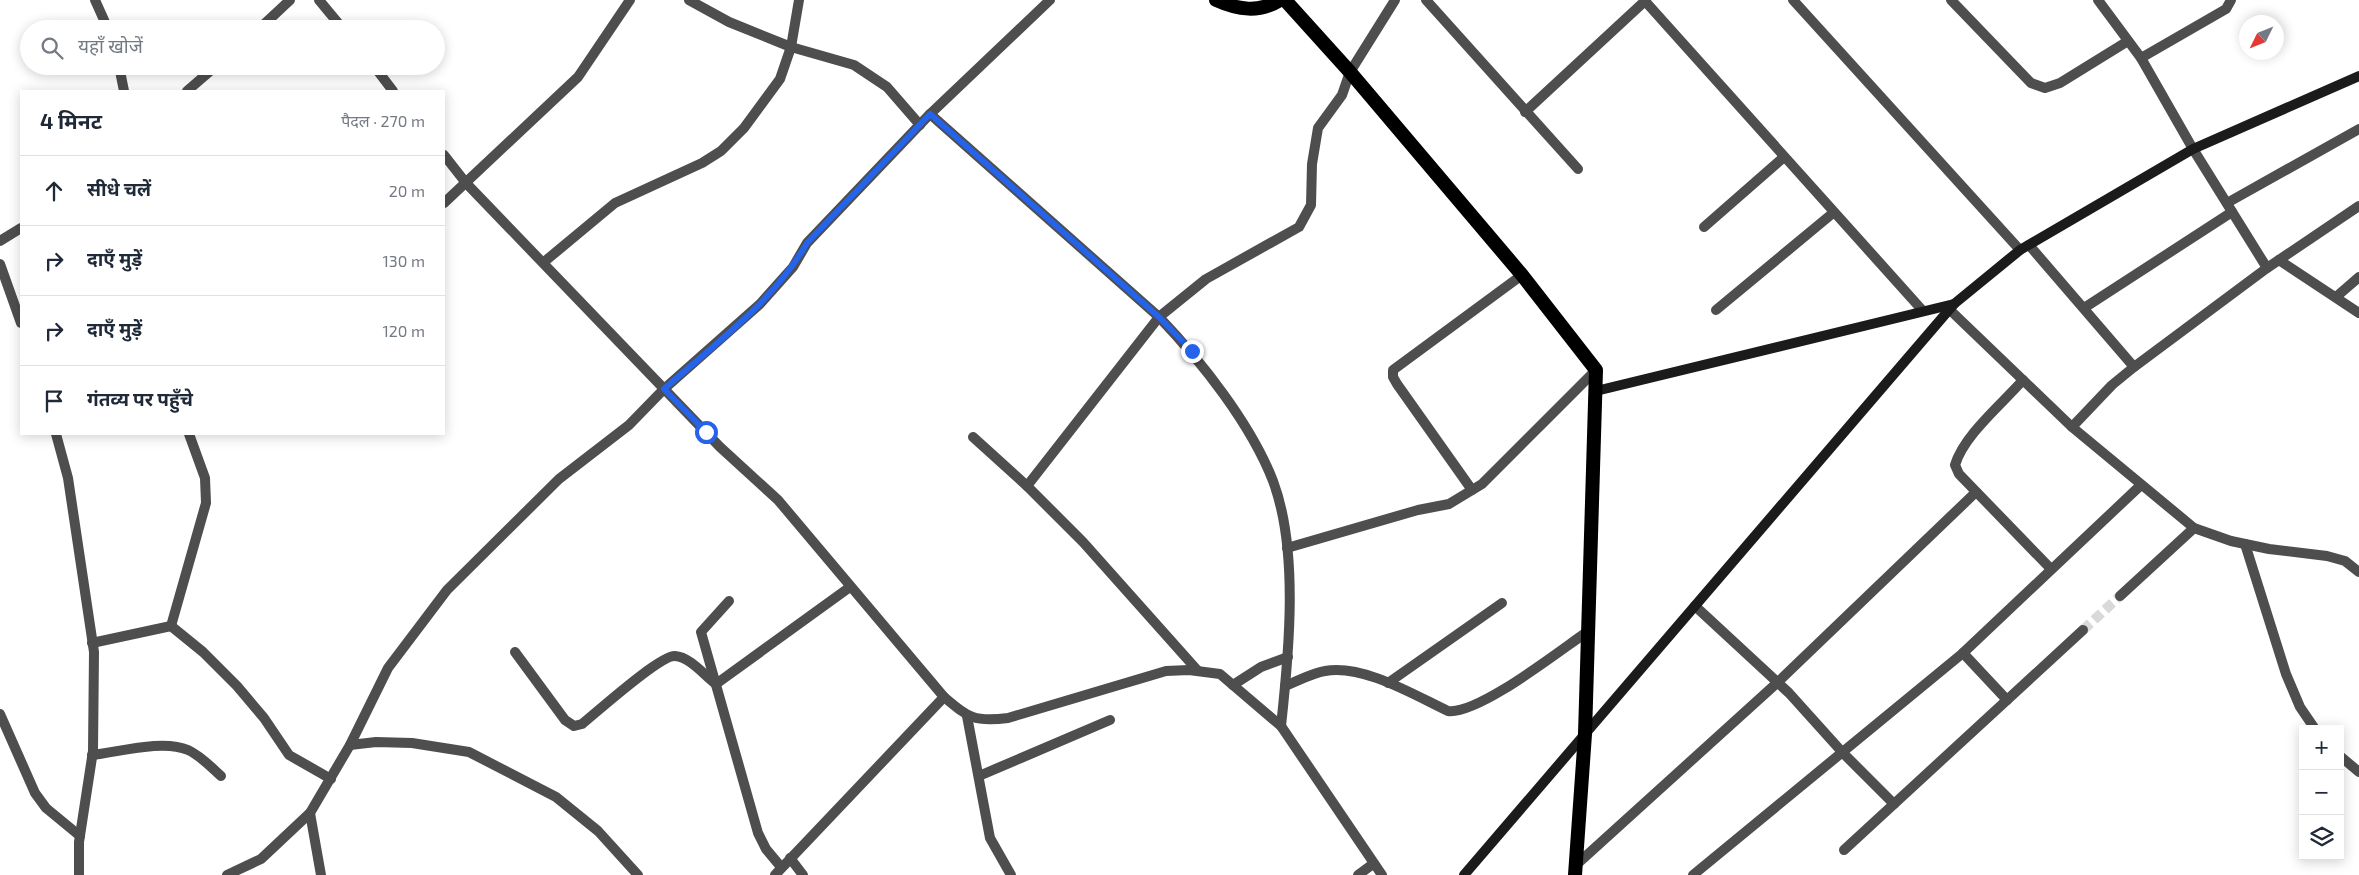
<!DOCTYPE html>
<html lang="hi">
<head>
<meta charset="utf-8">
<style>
  :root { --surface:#fff; --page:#f2f2f3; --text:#1f2937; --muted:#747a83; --line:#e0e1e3 }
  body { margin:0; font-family:"Exo 2","Noto Sans Devanagari",sans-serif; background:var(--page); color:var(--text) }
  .controls { position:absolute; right:15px; bottom:15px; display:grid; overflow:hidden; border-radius:0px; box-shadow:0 2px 12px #0003 }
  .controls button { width:45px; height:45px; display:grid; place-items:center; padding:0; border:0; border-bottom:1px solid var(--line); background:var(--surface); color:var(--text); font:25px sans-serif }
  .compass { position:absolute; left:2239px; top:15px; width:45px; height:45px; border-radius:50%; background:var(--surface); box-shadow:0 2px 12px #0003; rotate:227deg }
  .stop { position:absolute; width:15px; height:15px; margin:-11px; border:4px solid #2563eb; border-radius:50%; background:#fff }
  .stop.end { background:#2563eb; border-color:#fff; box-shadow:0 1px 5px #0008 }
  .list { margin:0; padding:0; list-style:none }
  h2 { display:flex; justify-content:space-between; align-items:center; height:65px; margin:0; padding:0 20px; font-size:21px }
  h2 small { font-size:16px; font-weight:400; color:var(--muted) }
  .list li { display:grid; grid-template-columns:32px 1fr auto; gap:15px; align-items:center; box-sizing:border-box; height:70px; padding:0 20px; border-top:1px solid var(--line) }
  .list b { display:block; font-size:19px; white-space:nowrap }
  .list em { font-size:16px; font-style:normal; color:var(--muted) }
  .icon { flex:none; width:28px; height:28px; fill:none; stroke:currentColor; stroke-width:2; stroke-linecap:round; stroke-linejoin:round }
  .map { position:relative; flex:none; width:2359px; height:875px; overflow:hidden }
  .search { position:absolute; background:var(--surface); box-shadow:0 2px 12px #0003; left:20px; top:20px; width:425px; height:55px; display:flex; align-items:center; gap:12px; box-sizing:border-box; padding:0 18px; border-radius:28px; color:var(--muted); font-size:19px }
  .panel { position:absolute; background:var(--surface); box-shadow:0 2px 12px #0003; left:20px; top:90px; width:425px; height:345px; border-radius:0px }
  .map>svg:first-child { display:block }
</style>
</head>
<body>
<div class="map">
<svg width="2359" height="875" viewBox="0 0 2359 875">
  <rect width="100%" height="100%" fill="#fff"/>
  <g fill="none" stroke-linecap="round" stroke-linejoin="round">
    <path stroke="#d9d9d9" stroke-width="10" stroke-dasharray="10 5" stroke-linecap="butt" d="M2083,630L2120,596"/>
    <g stroke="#4e4e4e" stroke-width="10">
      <path d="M1951,0L2031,83L2045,88L2060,83L2128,41"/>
      <path d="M2098,0L2141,58L2193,149L2267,268"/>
      <path d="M2141,58L2226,9L2231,0"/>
      <path d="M2227,203L2359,129"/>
      <path d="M2029,245L2134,367"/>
      <path d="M2279,260L2359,313"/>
      <path d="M2336,297L2359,277"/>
      <path d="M2084,308L2232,212"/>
      <path d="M2072,427L2112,385L2134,367L2267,268L2359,206"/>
      <path d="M979,776L1110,720"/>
    </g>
    <g stroke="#4e4e4e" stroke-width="10">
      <path d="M95,0L108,29"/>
      <path d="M319,0L343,29"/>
      <path d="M689,0L729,22L791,47L854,65L887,87L920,125"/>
      <path d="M1426,0L1578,169"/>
      <path d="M1644,0L1923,311"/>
      <path d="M1793,0L2020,250"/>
      <path d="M259,29L290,0"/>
      <path d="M119,66L124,91"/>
      <path d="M374,66L393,91"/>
      <path d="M187,91L216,66"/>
      <path d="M1525,112L1646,0"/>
      <path d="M930,114L1050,0"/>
      <path d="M444,155L466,183L720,447L778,500L944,697C969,718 974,722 1008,718L1166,671L1189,670L1220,674L1281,726L1382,875"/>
      <path d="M444,203L578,77L630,0"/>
      <path d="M1704,227L1784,157"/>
      <path d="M0,241L21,228"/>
      <path d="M544,262L615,203L702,163L721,151L744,128L780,79L791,47L799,0"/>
      <path d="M0,264L21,323"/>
      <path d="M1716,310L1833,213"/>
      <path d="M1950,310L2072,427L2194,528L2231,541L2269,549L2327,556L2345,561L2359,572"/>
      <path d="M2023,380C2002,404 1964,435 1955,465L1959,474L2051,569"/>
      <path d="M56,434L68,478L94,652L93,751L79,842V875"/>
      <path d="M973,437L1027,486L1083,542L1198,671"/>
      <path d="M1027,486L1159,317L1206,279L1299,227L1311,205L1312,164L1318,128L1342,95L1350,72L1395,0"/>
      <path d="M1472,490L1397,384L1393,377V370L1522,275"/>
      <path d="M2245,544L2286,674L2300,707L2315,729"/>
      <path d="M1287,548L1418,510L1449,504L1482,484L1596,370"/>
      <path d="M2120,596L2194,528"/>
      <path d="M729,601L701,632L758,833L766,849L781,867"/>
      <path d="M1695,606L1789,693L1843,753L1894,804"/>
      <path d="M171,626L203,652L237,686L264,718L289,755L331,779"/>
      <path d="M92,643L171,626L206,503L205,478L189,434"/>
      <path d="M515,652L565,720L574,726L582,724C597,712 660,655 675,656C690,657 704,675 716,684L850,587"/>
      <path d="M1963,653L2007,700"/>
      <path d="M1388,683L1502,603"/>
      <path d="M1233,685L1261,667L1288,657"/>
      <path d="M1285,686C1298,681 1312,673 1325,671C1363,664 1414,695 1448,711C1478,715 1559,651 1587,632"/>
      <path d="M0,714L35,793L46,808L80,836"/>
      <path d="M967,716L990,838L1011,875"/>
      <path d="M350,745L376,742L412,743L469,752L556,797L598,831L638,875"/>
      <path d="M92,755C119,752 163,739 188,750C201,756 211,767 221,776"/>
      <path d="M2340,756L2359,772"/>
      <path d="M310,813L321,875"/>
      <path d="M1844,850L2083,630"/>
      <path d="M790,858L803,875"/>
      <path d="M1576,865L1778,682L1976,492"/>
      <path d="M227,875L261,859L310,813L350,745L388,668L447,590L559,479L629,425L664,389L760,304L793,267L807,243L930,114L1159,317C1201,361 1251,424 1273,481C1299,550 1289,653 1281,726"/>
      <path d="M775,875L944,697"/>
      <path d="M1358,875L1373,864"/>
      <path d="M1693,875L1963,653L2141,485"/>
    </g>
    <g stroke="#1b1b1b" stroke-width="10">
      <path d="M1596,391L1954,304"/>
      <path d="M1464,875L1954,304L2020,250L2193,149L2359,76"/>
    </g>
    <g stroke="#000" stroke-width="14">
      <path d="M1216,0C1238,10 1259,13 1280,0"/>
      <path d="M1285,0L1350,72L1522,275L1596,370L1585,734L1575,875"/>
    </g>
  </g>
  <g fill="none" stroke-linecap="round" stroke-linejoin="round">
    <path stroke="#2563eb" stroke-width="6" d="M706,432L664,389C715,344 773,302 807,243L930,114L1159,317L1192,351"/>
  </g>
</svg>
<div class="controls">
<button>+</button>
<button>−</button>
<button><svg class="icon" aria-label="layers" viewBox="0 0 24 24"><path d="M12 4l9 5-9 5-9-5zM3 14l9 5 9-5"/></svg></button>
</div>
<svg class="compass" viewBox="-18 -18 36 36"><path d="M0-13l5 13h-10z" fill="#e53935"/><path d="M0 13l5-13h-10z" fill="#747a83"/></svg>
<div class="stop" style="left:706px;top:432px"></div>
<div class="stop end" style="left:1192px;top:351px"></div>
<div class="search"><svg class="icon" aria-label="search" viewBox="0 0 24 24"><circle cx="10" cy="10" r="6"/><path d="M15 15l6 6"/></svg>यहाँ खोजें</div>
<section class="panel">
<h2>4 मिनट<small>पैदल · 270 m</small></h2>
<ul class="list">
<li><svg class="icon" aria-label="ahead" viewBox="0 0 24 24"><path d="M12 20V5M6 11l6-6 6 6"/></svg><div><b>सीधे चलें</b></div><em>20 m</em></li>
<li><svg class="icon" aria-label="right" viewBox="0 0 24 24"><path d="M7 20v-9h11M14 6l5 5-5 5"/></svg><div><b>दाएँ मुड़ें</b></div><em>130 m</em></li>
<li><svg class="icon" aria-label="right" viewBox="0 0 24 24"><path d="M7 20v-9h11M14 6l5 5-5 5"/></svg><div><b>दाएँ मुड़ें</b></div><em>120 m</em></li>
<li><svg class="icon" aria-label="arrive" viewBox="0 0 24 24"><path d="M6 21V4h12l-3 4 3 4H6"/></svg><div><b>गंतव्य पर पहुँचे</b></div></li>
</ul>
</section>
</div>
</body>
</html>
